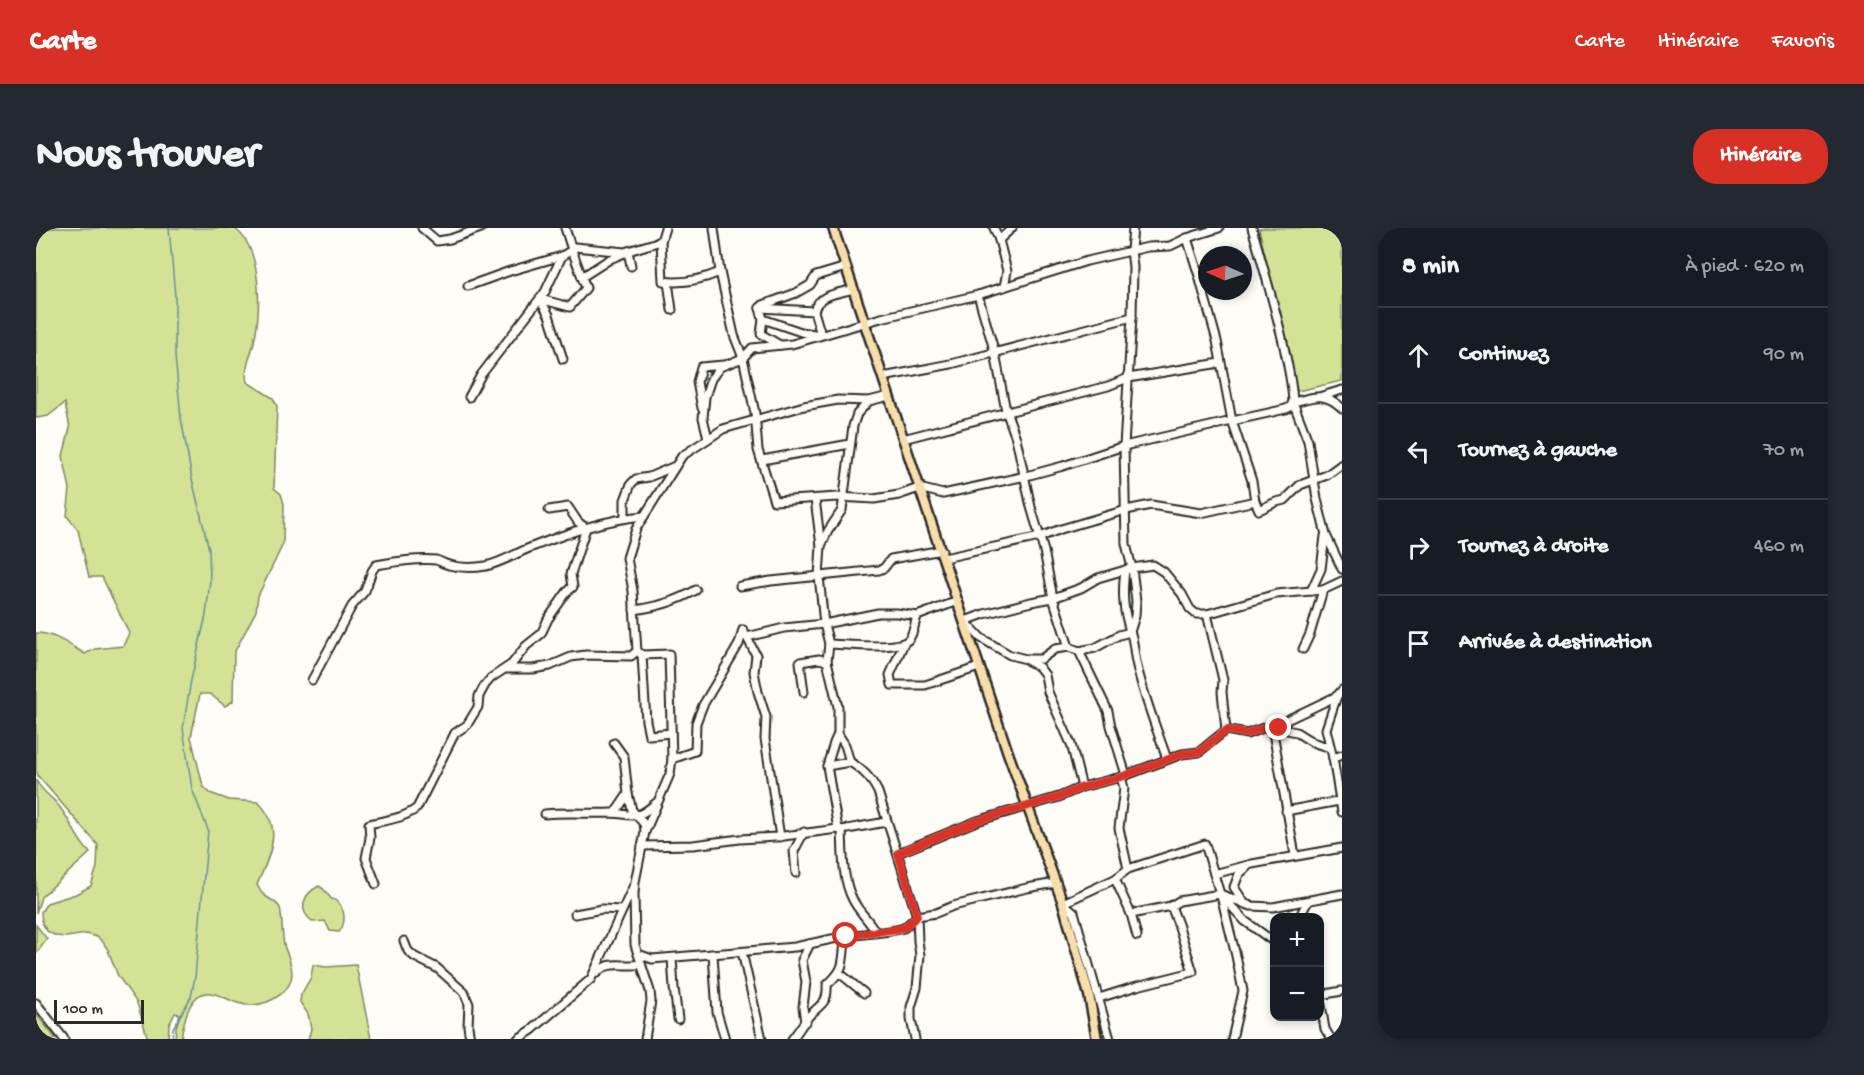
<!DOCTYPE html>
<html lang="fr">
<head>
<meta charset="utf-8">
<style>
  :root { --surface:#171b24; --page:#242831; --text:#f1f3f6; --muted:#9ea1a6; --line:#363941; --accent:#d93025 }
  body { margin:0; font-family:"Gochi Hand",sans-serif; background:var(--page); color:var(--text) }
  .controls { position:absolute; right:18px; bottom:18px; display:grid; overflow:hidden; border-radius:12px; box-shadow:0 3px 9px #0003 }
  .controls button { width:54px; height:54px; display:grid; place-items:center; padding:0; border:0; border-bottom:2px solid var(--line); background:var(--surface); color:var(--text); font:30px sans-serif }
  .compass { position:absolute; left:1162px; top:18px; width:54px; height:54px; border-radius:50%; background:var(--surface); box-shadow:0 3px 9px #0003; rotate:273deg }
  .scale { position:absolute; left:18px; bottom:15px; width:90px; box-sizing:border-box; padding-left:6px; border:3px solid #2b2b2b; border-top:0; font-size:16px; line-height:21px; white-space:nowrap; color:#2b2b2b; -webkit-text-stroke:4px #fdfcf7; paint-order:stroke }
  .stop { position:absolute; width:18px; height:18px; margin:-14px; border:4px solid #d93025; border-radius:50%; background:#fff }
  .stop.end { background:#d93025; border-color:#fff; box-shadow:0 2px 6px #0008 }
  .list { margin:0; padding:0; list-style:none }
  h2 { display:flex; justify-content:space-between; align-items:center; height:78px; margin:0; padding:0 24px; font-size:26px }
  h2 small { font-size:20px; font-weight:400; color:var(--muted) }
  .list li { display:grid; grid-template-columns:39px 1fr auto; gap:18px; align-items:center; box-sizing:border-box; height:96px; padding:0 24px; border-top:2px solid var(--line) }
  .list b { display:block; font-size:22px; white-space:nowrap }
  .list em { font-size:20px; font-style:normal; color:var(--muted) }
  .icon { flex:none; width:33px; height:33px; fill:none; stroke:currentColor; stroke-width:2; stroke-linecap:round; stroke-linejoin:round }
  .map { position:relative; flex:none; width:1306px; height:811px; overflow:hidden; border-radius:24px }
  header { display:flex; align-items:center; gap:36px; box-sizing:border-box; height:84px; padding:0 30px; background:var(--accent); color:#fff }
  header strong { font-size:28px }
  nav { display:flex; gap:33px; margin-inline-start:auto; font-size:21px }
  .intro { display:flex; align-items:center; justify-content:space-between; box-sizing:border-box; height:144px; padding:0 36px }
  h1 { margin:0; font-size:42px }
  .button { padding:15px 27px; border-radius:24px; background:var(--accent); color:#fff; font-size:21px; font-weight:700 }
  main { display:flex; gap:36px; padding:0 36px }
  aside { flex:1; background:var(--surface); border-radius:24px; box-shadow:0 3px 9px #0003 }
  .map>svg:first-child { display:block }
</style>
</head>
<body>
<header>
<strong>Carte</strong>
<nav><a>Carte</a><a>Itinéraire</a><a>Favoris</a></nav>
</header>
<div class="intro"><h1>Nous trouver</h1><a class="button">Itinéraire</a></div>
<main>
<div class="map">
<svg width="1306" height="811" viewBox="0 0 1306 811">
  <rect width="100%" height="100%" fill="#fdfcf7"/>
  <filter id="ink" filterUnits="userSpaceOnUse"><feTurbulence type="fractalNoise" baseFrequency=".0167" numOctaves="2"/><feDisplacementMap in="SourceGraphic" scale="12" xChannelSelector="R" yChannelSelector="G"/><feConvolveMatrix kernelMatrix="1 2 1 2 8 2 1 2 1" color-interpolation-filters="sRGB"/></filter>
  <g filter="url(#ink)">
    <g fill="#d4e295" stroke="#808660" stroke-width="1.5">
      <path d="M0,0H198C227,20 225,83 218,114C215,128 208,140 211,154L237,170L241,178L238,260L245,266L248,276L247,316L222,368L220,383L198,425L197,473L189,478L174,466H164L155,509L167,558L174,565L193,572L222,574C249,600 233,628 221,657C223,660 224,663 226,665C231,671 241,673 244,680C246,685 246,708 248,717C250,724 254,731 255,739C261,762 234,777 214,777C198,778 183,763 170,765C152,767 147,797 145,811H139L140,799L144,786L139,785L133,797L132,811H112L101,775L82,748L72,722L67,714L61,709L51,706L30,709L20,708L11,703L6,695L5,684L11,675L40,666L55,658L61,639L62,617L2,548L0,542V405C18,405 34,417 49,426L59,421L87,418L93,405L66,349H53L42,302L31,288L34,261L27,228L34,200L29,175L12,188L0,190Z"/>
      <path d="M1227,0H1306V153L1261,163L1223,1Z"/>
      <path d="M0,552C5,563 15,568 22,577C35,592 39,610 54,625L5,669L0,685Z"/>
      <path d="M283,658C289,661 289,663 293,668C299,676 294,667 301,674C310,682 310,696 303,704L294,703L289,693L277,694C261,682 267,666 283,658Z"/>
      <path d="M0,697L11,711L0,726Z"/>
      <path d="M277,737L290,739L320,737L335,811H272L275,801L272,786L264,774L265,767L275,749Z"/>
      <path d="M0,786L20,811H0Z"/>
    </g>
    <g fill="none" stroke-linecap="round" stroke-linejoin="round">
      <path stroke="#619297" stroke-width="1.5" d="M133,0L139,68V128L145,190L156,251L173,321L174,352L170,387L155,452L147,500L156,561L172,602L159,749L155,769L137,800L136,811"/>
      <defs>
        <g id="minor">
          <path d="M386,0L401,13L414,11L445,0"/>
          <path d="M678,0L684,44L698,107L707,130L719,185L722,222L738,273L802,269L838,271L863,267L883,260L907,266L990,248L1027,238L1088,218L1196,193L1216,253L1219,273L1165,285L1115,277L1090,282L1025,301L1004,309L908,330"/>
          <path d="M958,0L963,12L971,43L968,59"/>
          <path d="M1216,0C1227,38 1238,75 1247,114C1251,134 1256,153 1257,174C1279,169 1288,163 1306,180"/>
          <path d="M1151,10L1163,48L1181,113L1196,193L1250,181L1254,179L1257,174L1272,213L1281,271L1290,307L1306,341"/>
          <path d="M963,12L976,0"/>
          <path d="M625,13L627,53C647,56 665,52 684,44"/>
          <path d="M592,23L595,38"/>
          <path d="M546,49L574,31L588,25"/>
          <path d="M632,54L636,82"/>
          <path d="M432,58L474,43L526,28"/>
          <path d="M942,67L959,125L970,183L980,210L995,279L1008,323L1017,370L1033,419"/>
          <path d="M504,71L534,79L550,60L536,22L539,19L589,24L625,13L629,0"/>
          <path d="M504,71L513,87L527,131"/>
          <path d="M724,80L778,83L785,107L765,104L727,91"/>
          <path d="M724,80L727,77L760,65L774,57L780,48L810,39"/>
          <path d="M724,80L727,91L725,106L744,117"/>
          <path d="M778,83C782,66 804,65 818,61"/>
          <path d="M847,149L915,136L1096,89"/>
          <path d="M853,168L833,173L802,172L768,178L687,201L646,228L600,301L591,330L597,363L601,423L606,427L633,426L636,531L634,546L609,604L599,654L598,666L599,717L602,726L616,731L759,719L810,708L855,703L868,700L881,688L900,685L917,678L991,660L1020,655"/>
          <path d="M1286,168L1306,162"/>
          <path d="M433,169L445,147L509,64L526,28L536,22L529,0"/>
          <path d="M666,180L661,154L665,139L687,137"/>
          <path d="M672,210L667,190L669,169L675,151L684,139L707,130L716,120L756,116L845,90L942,67L1051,33L1112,19L1134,18L1151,10L1183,0"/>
          <path d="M867,211L1072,158L1092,150L1184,135"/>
          <path d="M726,232L814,216"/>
          <path d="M779,271L785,318"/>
          <path d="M1219,273L1223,282L1240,274L1249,272L1264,257L1291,247L1306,236"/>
          <path d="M589,290V272L595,256L600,251L613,249L639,238"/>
          <path d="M1089,342C1086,366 1087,383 1095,406C1098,415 1098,425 1100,434C1107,467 1120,499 1131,531"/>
          <path d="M704,358L735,353L843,342L848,340L855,331L906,322"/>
          <path d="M1275,363L1285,341L1289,308"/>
          <path d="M598,382C621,379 640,374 660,362"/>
          <path d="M1171,386L1187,452L1186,464L1190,502L1211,506L1230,499L1243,500L1260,504L1276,514L1294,520"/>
          <path d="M707,402L720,427L718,444L722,464L730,489L729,511L744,609"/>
          <path d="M1094,404L1099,388L1100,373L1096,340L1090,316L1088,218L1096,89L1097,39L1095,22L1097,0"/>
          <path d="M711,409L748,400L788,396L842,385H861L881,388"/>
          <path d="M868,415L854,447L856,457H889L943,439"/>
          <path d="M793,416C808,416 864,423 873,411C878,405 879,394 881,388L922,373"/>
          <path d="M1267,421L1274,406L1287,362L1306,353"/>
          <path d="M1043,423L1059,420L1083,407L1094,404"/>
          <path d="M606,427L610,493L613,507L635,505"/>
          <path d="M992,433L1003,439L1009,447L1012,464L1035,516L1046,559"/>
          <path d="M471,441H497L514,438L535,429L550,427L595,428L601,423"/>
          <path d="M276,452L316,378L329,363L336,343L340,337C358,334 381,330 400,332C404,333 408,336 413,337C424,340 438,340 450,338C467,334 480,325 496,319C532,305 570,291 608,288"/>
          <path d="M1306,462L1301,468L1290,501L1297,530L1306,584"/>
          <path d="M768,464L764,434L783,431L791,433"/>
          <path d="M802,506L809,517L814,534C827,542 835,550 842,564L881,688L882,713L884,727L881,760L875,779V791L879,811"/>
          <path d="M578,515L588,529L592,566L579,585"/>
          <path d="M1297,530L1306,527"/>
          <path d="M636,531L659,523L660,495L667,477L689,440L703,416L707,402"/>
          <path d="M791,538L814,534"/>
          <path d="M1090,547L1075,498L1072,483L1043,423L1033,419L1019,421L1005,431H990L974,427L945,410L929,393L948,386L995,374L1017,370L1045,360L1062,350L1096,340L1117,337L1128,344L1146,366L1154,381L1160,386H1171L1240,366L1287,362"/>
          <path d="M1085,549L1088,560L1083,600L1092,641"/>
          <path d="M592,566L596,582L608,596L609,603"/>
          <path d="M1250,583L1303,573"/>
          <path d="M509,586C531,584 553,586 576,585C586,585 594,589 604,586C610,584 615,579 620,575"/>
          <path d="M802,601L791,538L798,515L802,506V479L791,433L793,416L788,396L783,348L785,318L792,303L806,282L817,198L821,186L833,173"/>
          <path d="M806,602C807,625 806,651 817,672C823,684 833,692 839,703"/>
          <path d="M606,618L657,617L704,611L740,609L802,601L806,602L850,594"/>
          <path d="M862,625L941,593L1023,569L1046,559L1085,549L1146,526L1163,524L1190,502"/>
          <path d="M1259,627L1236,499L1301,468"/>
          <path d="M760,645L758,623L768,604"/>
          <path d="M1178,646L1216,636L1306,620"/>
          <path d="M1079,651L1095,686"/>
          <path d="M340,656L330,630L334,610L333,596C350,592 367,591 381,580L419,505L431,497L442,479L443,468L449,457L455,450L476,436L490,418L505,406L512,391L531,364L537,359L535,346L550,300L542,294L532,279L513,282"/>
          <path d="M1185,668L1200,728L1207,763L1196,811"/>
          <path d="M1209,676L1198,659L1203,646L1211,639"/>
          <path d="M1135,678L1143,673L1184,666L1215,678L1237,679L1306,666"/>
          <path d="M539,686L566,681L586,682"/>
          <path d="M1266,690V684L1272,673"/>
          <path d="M368,713L372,723L379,729L401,740L428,764L433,776L432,798L434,811"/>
          <path d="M706,724L726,811"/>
          <path d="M602,726L614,763L615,773L609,811"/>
          <path d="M677,727L681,784L689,811"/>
          <path d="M636,730L638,760L642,791"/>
          <path d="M561,745C573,731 589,740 605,736"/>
          <path d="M803,746L806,747L828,765"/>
          <path d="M1284,767L1306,763"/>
          <path d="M1063,770L1101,758L1157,744L1142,696L1135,678L1095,686L1101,708"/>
          <path d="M1284,771L1289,801L1295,811"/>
          <path d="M0,775L28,811"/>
          <path d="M769,794L767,779L770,754L766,732L774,716"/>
          <path d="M482,811L496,802L555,751L597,659"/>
          <path d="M756,811C762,804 767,795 773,788C785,775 792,776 791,757C812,738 805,734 810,708"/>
          <path d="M1074,811L1038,684L1027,675L1079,651L1092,641L1169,616L1184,666L1209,693L1238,714"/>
        </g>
        <path id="major" d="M797,0L972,525L1027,675L1053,767L1061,811"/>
      </defs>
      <use href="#minor" stroke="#2b2b2b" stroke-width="11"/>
      <use href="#major" stroke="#2b2b2b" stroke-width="13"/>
      <use href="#minor" stroke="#fdfcf7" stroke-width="7"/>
      <use href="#major" stroke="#f8deab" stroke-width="8"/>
    </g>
  </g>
  <g fill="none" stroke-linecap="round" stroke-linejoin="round" filter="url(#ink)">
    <path stroke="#d93025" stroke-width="8" d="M810,708L868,700L881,688L862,625L941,593L1023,569L1047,559L1085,549L1146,526L1163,524L1191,502L1211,506L1230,499L1243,500"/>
  </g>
</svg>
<div class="controls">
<button>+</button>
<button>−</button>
</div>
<svg class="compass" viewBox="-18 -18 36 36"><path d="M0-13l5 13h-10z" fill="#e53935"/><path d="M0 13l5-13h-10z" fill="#9ea1a6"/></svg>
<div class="scale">100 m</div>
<div class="stop" style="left:810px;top:708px"></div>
<div class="stop end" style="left:1243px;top:500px"></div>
</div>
<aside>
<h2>8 min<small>À pied · 620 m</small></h2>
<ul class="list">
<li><svg class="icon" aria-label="ahead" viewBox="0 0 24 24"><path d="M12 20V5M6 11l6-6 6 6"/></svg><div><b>Continuez</b></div><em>90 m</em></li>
<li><svg class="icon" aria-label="left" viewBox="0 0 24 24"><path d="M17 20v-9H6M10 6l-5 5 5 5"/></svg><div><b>Tournez à gauche</b></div><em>70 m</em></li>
<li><svg class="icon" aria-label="right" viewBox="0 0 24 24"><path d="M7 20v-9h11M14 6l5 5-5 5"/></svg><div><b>Tournez à droite</b></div><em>460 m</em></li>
<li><svg class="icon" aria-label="arrive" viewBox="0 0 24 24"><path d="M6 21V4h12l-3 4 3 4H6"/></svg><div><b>Arrivée à destination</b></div></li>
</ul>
</aside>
</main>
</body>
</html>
